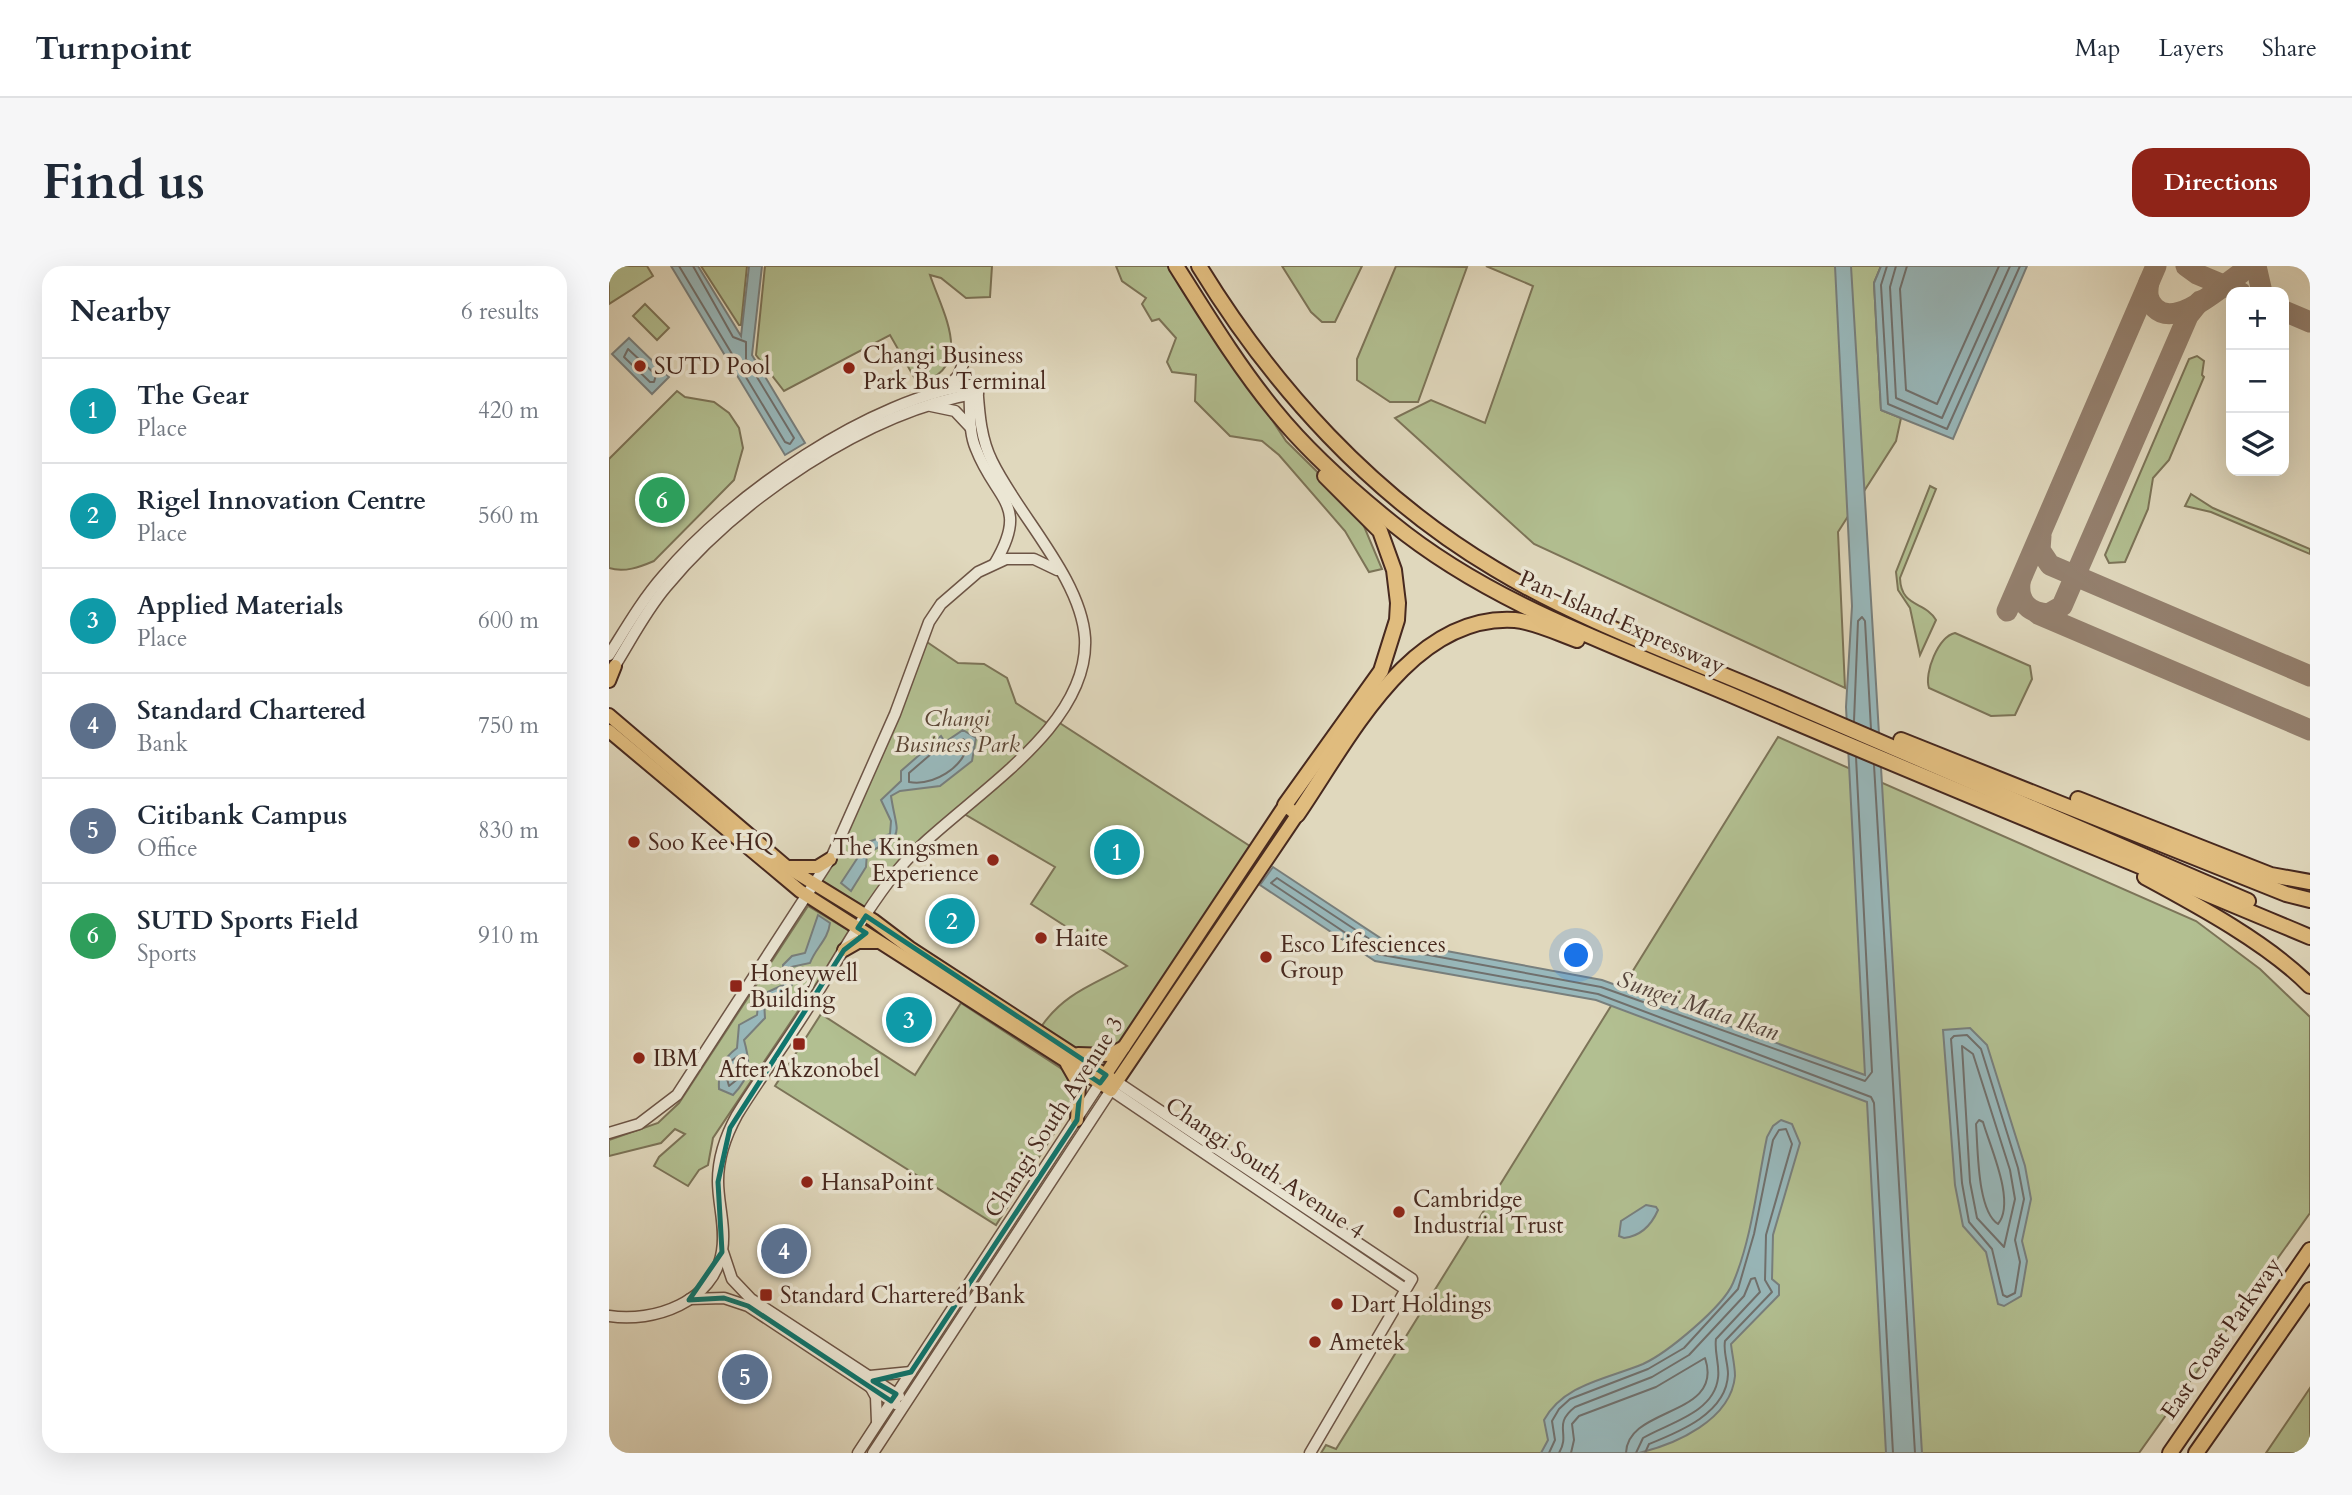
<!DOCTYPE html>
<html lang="en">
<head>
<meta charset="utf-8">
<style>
  :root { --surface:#fff; --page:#f6f6f7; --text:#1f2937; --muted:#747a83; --line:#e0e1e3; --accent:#8f2418 }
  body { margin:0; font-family:Cardo,serif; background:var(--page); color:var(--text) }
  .controls { position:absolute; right:21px; top:21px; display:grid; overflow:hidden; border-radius:14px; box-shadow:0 7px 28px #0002 }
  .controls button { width:63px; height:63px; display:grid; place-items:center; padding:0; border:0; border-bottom:2px solid var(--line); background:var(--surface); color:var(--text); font:35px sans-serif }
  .you { position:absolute; left:968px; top:690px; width:24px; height:24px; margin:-18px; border:5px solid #fff; border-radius:50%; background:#1a73e8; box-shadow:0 0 0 10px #1a73e833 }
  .badge { display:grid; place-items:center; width:46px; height:46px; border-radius:50%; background:var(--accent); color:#fff; font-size:23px; font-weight:700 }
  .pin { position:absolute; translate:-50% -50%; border:4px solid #fff; box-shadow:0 2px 7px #0006 }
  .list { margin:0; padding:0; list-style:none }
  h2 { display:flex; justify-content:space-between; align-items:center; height:91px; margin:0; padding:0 28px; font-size:30px }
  h2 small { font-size:23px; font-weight:400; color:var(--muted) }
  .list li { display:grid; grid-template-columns:46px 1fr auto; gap:21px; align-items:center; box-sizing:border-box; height:105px; padding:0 28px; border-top:2px solid var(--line) }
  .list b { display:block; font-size:26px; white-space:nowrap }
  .list p { margin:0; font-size:23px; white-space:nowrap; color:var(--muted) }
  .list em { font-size:23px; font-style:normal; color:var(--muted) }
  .icon { flex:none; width:38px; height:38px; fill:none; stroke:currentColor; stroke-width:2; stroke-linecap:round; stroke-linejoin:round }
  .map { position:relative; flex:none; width:1701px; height:1187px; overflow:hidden; border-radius:21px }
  header { display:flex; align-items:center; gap:42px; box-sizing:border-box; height:98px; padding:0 35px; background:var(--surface); border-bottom:2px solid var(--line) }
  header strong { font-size:33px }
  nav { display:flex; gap:38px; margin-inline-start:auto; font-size:24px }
  .intro { display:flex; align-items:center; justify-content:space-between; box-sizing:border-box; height:168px; padding:0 42px }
  h1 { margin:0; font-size:49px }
  .button { padding:18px 32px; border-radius:21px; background:var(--accent); color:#fff; font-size:24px; font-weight:700 }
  main { display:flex; gap:42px; padding:0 42px }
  aside { flex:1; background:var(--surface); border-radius:21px; box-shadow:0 7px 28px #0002 }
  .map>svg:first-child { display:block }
</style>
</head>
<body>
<header>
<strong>Turnpoint</strong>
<nav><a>Map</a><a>Layers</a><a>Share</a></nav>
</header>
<div class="intro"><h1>Find us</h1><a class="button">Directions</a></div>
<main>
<aside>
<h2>Nearby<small>6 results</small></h2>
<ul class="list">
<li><span class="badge" style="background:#0f9aa8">1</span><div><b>The Gear</b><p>Place</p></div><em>420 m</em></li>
<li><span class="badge" style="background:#0f9aa8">2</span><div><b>Rigel Innovation Centre</b><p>Place</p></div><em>560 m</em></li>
<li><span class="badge" style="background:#0f9aa8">3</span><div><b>Applied Materials</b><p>Place</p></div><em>600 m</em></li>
<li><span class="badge" style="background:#5c6f8a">4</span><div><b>Standard Chartered</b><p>Bank</p></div><em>750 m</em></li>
<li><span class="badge" style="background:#5c6f8a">5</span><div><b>Citibank Campus</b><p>Office</p></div><em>830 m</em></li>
<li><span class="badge" style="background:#2e9e5b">6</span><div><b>SUTD Sports Field</b><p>Sports</p></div><em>910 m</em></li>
</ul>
</aside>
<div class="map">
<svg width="1701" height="1187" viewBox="0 0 1701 1187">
  <rect width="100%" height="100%" fill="#e0d8bd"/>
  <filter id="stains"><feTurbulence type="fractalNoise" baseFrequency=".00286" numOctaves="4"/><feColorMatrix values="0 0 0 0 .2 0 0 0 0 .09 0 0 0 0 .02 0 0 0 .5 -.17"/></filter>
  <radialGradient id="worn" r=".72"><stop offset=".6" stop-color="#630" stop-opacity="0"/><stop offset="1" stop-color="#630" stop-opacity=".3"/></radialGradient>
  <g fill="#b2bf91" stroke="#7c7458" stroke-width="2">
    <path d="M0,0H38L44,10L0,38Z"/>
    <path d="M92,0H138L132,59H130Z"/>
    <path d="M156,0H383L381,31L357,32L332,12L321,9C334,48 367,101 309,118L281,69L175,125L147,89Z"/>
    <path d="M507,0H561L677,175L749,246L773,303L760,306L736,265L670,189L653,175L621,170L586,135L587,109L563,106L558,96L567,72L550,53L543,55L533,38L537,32L513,15Z"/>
    <path d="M673,0H753L726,56H713L702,46Z"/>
    <path d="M787,0L858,1L809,136H781L748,114V93Z"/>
    <path d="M877,0H1272L1265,17L1272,144L1292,152L1287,175L1229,266L1236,422L925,278L786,152L822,134L876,157L924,20Z"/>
    <path d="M36,38L60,62L48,74L24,50Z"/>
    <path d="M1588,90L1595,95L1593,109L1595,111L1560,194L1544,212L1539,243L1516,296L1500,297L1496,289L1580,93Z"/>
    <path d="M68,125L76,131L105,136L120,147L130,162L134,182L125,214L45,295C31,301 15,307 0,302V193Z"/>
    <path d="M1321,220L1327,223L1291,312C1292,342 1316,335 1327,354L1311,389L1301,342L1289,324L1287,306Z"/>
    <path d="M1582,228L1604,242L1701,283V288L1602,246L1576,240Z"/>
    <path d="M1346,367L1421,400L1423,413L1406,449L1382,450L1320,422C1315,407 1329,371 1346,367Z"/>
    <path d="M315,374L349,397L375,398L398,412L407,437L441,459L446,454L647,584L510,785L465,788L432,761C455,727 484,719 518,700L422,638L446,601L350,545L304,587L257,649L205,618L223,591Z"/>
    <path d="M1169,471L1587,655L1651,703L1701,751V947L1530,1187H712L717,1179L727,1183Z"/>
    <path d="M199,640L242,666L104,872L99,899L90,904L79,920L45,900L50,891L76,868L66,863L52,877L0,890V874L49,857L70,837Z"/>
    <path d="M352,737L462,809L465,836L387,959L166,820L212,748L306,809Z"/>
    <path d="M1701,1122V1187H1657Z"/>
  </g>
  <g fill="#98b8bb" stroke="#787f7d" stroke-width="2">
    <path d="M62,0H89L132,70L140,0H153L143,89L196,177L176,189Z"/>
    <path d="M1226,0H1242L1313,1187H1277L1258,836L987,734L766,695L651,619L664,601L773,673L993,714L1256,809L1237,441L1243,340Z"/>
    <path d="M1272,0H1418L1344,173L1272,144L1265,17Z"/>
    <path d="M20,72L60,111L43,128L3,88Z"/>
    <path d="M354,464L367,472L363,495L331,520L291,525L282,530C288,570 298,568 258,587L257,601L242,625L232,617L259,576L281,568L282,555L272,534L292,515V505L332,470L336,476Z"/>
    <path d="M209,649L221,657C219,674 207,681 201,697L182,701L183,719L168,735H155L156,752L135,774C142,799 142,810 124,829L110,823C109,805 113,793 128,782L130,759L148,749L150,730L174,719V699L183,690L196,687Z"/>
    <path d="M1361,762L1378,779L1416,900L1422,933L1413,975L1418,995L1412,1030L1395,1040L1389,1038L1377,986L1354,960L1346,919L1334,764Z"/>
    <path d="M1172,854L1183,858L1191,877L1164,969L1163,1013L1170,1019V1029L1122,1078C1123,1088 1126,1100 1126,1110C1122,1154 1067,1178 1030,1187H932L939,1174L935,1154C955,1118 998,1113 1034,1098C1058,1087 1114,1041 1124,1017C1143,972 1148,919 1158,871L1164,860Z"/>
    <path d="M1037,939L1047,941L1049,944C1042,960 1032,970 1015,972L1010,970L1012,955Z"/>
  </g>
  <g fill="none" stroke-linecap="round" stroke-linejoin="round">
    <g stroke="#70706d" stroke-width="2">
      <path d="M70,0L176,176L181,178L185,172L137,93V76L124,71L84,0"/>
      <path d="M1278,0L1272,19L1279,138L1338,163L1411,0"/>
      <path d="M1287,0L1281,21L1287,132L1333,152L1401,0"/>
      <path d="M1298,0L1291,23L1297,124L1328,138L1390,0"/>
      <path d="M19,83L47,109L45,116H41L15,91Z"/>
      <path d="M1245,455L1249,355L1253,351L1256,355L1262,463"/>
      <path d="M354,473L359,477C355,502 324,520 300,516V507L329,482H340Z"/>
      <path d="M1247,491L1263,806L1256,815L992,721L771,680L668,612L662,617L768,688L989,728L1262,831L1265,837L1284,1187"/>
      <path d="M1265,499L1306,1187"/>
      <path d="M1358,769L1372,783L1409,902L1415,933L1406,974L1411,996L1406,1027L1398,1031L1394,1029L1383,983L1360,956L1353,917L1342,773L1345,770Z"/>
      <path d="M1353,780L1364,788L1401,904L1406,933L1395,981L1368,952L1361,916Z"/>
      <path d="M129,790L133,793L130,812L120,820L117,809L122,795Z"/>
      <path d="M1370,854L1374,856C1381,881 1407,936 1389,958C1368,945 1369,882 1367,858Z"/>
      <path d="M940,1187L946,1174L943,1155L950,1143L961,1133L1039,1103L1075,1082L1129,1023L1145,968L1164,874L1170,864L1177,863L1183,878L1157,969L1156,1014L1163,1026L1116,1075C1114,1086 1119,1097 1119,1108C1118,1147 1070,1166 1040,1178L1036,1187"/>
      <path d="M950,1187C962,1167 943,1159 966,1141L1043,1111L1080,1089L1135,1030L1142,1013L1146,1012L1151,1026L1107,1073C1105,1086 1111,1099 1109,1112C1105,1147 1059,1157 1034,1172L1027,1187"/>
      <path d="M962,1187L965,1174L963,1158L970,1150L1047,1121L1096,1092C1116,1151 1018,1140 1017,1187"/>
    </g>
    <g stroke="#94806e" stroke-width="21">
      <path d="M1577,0L1588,8L1631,26"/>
      <path d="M1647,0L1653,26"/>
      <path d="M1540,16C1538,26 1538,35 1546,42C1567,63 1613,20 1632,7"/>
      <path d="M1675,45L1701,56"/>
      <path d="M1432,270L1431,284L1441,299L1701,410"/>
      <path d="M1411,317C1409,336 1420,347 1439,348L1453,340L1579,50L1591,35"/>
      <path d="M1398,345L1547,0"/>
      <path d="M1429,348L1701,464"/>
    </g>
    <defs>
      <g id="minor">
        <path d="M337,123L349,110L357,91"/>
        <path d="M360,123C362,143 359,165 367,183C387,235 421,238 386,297"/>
        <path d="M322,140L346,145L362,162"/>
        <path d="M0,389C17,362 33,334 54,310C121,230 262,131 368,118C370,144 371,171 383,195C409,249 472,312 476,372C481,469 342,539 288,605C256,645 231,691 204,734C180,773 152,810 128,849C117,869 109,892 109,915C109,938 117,961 113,985C105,1036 45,1057 0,1050"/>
        <path d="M2,406C20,378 35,347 57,321C129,234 256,146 369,127"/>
        <path d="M508,816L803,1013L701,1187"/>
        <path d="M0,867L30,858L68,829L223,590L286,448L320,356L332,338L369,306L397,293H425L448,304"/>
        <path d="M114,986L123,1013L142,1033L290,1130"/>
        <path d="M81,1033L115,1032L139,1040L287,1138"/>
        <path d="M261,1110L302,1106"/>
        <path d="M261,1120L267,1131L268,1156"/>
        <path d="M249,1187L491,817"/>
        <path d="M264,1187L502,824L796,1023"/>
      </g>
      <g id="major">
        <path d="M0,415L6,400"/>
        <path d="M0,449L178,601L264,654L301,682L504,814"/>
        <path d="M0,465L191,625L502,824L688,549L676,539L491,817"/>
        <path d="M179,601H208L221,593"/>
        <path d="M235,684L249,676H268"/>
        <path d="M469,788L500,789L515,781"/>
        <path d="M458,798L470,819L468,854"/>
      </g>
      <g id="highway">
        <path d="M567,0C598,49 629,100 666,145C700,187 742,224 783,257C882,338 1005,379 1120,428C1313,511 1508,590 1701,671"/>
        <path d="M590,0C664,121 763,230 886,303C979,359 1084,394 1183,438C1335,504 1487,569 1639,635"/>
        <path d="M1292,474L1677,628L1701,634"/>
        <path d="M1469,533L1662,609L1701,616"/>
        <path d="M676,539L772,405L788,354L789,337L785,304L771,265L716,210"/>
        <path d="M688,549C739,475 801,347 906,354C926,356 949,367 968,374"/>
        <path d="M1536,611C1588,639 1660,678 1701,720"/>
        <path d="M1561,1187L1701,984"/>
        <path d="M1587,1187L1701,1024"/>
      </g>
    </defs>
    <use href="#minor" stroke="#6d5546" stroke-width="13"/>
    <use href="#major" stroke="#47291f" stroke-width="16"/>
    <use href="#highway" stroke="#47291f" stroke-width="18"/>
    <use href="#minor" stroke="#ebe6d4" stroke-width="10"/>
    <use href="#major" stroke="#e0bc7e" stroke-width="12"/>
    <use href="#highway" stroke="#e0bc7e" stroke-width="14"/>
  </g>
  <path fill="none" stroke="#0f766e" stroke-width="5" stroke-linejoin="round" d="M257,650L497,809L491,817L473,805L468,854L302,1106L264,1115L287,1128L282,1135L139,1040L115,1032L80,1034L113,986L109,916L121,862L235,684L257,667L249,662Z"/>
  <g fill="#8f2418" stroke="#ebe6d4" stroke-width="2.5">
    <circle cx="31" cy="100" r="7"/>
    <circle cx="240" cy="102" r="7"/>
    <circle cx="25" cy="576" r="7"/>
    <circle cx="384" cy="594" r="7"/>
    <circle cx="432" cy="672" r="7"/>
    <circle cx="657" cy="691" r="7"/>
    <rect x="120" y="713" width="14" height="14" rx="3.5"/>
    <rect x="183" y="771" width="14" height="14" rx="3.5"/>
    <circle cx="30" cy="792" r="7"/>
    <circle cx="198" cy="916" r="7"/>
    <circle cx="790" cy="946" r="7"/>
    <rect x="150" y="1022" width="14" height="14" rx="3.5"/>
    <circle cx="728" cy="1038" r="7"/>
    <circle cx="706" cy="1076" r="7"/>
  </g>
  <g text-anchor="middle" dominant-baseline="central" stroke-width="7" stroke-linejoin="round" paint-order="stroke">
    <g font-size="23" fill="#47291f" stroke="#ebe6d4" text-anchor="start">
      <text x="254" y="89">Changi Business<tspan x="254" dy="26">Park Bus Terminal</tspan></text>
      <text x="45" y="100">SUTD Pool</text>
      <text x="39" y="576">Soo Kee HQ</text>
      <text x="370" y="581" text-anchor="end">The Kingsmen<tspan x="370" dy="26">Experience</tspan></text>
      <text x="446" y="672">Haite</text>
      <text x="671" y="678">Esco Lifesciences<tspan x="671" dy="26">Group</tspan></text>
      <text x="141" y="707">Honeywell<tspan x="141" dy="26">Building</tspan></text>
      <text x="44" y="792">IBM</text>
      <text x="190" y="803" text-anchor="middle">After Akzonobel</text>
      <text x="212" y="916">HansaPoint</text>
      <text x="804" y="933">Cambridge<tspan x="804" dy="26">Industrial Trust</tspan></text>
      <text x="171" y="1029">Standard Chartered Bank</text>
      <text x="742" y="1038">Dart Holdings</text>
      <text x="720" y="1076">Ametek</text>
    </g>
    <g font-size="23" fill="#47291f" stroke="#ebe6d4">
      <text transform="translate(1013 356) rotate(24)">Pan-Island Expressway</text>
      <text transform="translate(445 851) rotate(-57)">Changi South Avenue 3</text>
      <text transform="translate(656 902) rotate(34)">Changi South Avenue 4</text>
      <text transform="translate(1612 1072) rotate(-55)">East Coast Parkway</text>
    </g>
    <g font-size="23" font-style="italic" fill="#5c4736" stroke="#ebe6d4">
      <text x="348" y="452">Changi<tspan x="348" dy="26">Business Park</tspan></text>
    </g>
    <g font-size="24" font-style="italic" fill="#57463e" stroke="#ebe6d4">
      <text transform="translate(1089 740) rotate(19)">Sungei Mata Ikan</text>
    </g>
  </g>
  <rect width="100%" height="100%" filter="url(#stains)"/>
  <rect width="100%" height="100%" fill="url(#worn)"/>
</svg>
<div class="controls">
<button>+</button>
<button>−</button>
<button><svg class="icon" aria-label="layers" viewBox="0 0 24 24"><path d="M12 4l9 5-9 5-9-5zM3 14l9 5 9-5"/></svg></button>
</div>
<div class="you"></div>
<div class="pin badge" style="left:508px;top:586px;background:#0f9aa8">1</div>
<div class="pin badge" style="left:343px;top:655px;background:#0f9aa8">2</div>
<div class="pin badge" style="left:300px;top:754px;background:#0f9aa8">3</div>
<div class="pin badge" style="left:175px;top:985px;background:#5c6f8a">4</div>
<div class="pin badge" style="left:136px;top:1111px;background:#5c6f8a">5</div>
<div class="pin badge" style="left:53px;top:234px;background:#2e9e5b">6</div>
</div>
</main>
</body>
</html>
